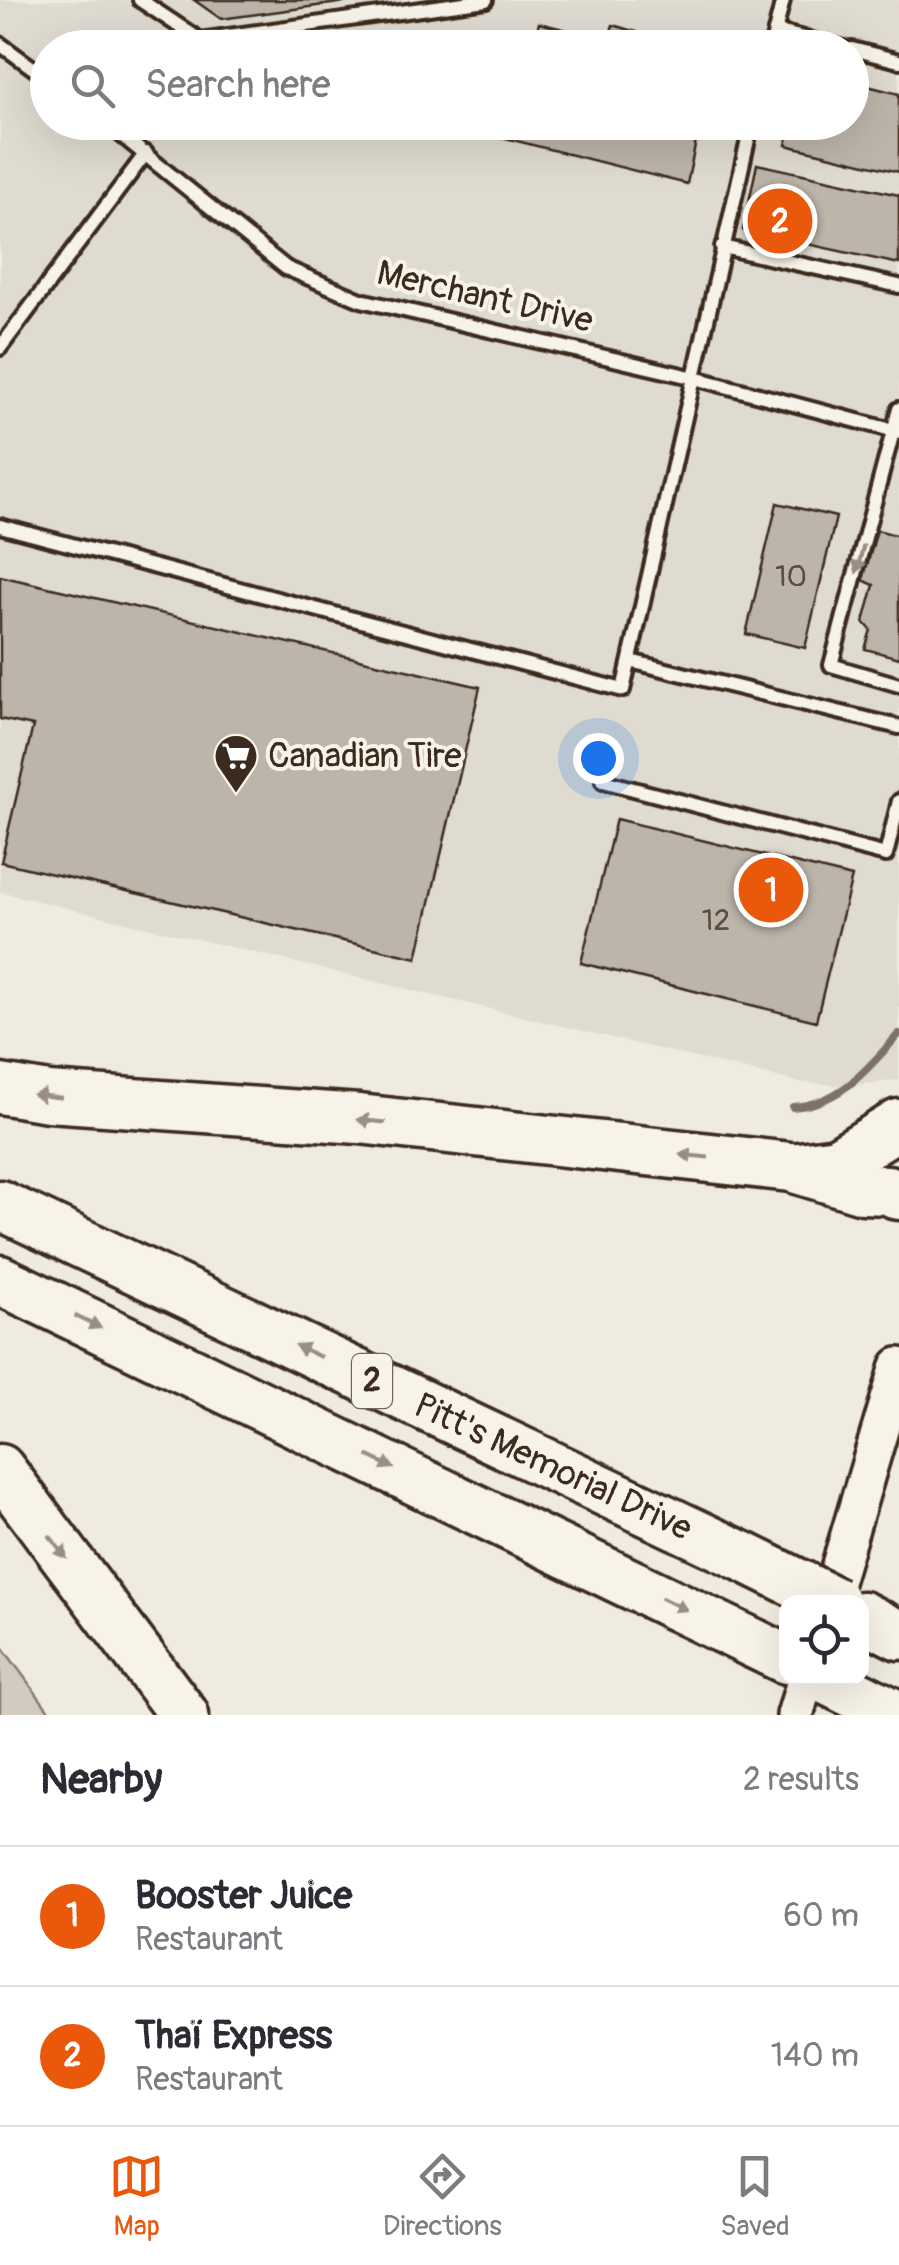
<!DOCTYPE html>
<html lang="en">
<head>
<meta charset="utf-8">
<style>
  :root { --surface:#fff; --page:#f2f2f3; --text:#2b2b33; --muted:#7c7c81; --line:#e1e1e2; --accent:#ea580c }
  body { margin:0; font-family:Pangolin,sans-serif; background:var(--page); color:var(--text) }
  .controls { position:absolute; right:30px; bottom:30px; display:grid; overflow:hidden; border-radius:20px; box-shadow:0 10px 40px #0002 }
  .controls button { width:90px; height:90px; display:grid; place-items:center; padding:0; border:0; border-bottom:2px solid var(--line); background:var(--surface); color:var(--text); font:50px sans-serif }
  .you { position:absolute; left:598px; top:758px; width:35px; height:35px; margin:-25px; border:8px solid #fff; border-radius:50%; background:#1a73e8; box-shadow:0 0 0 15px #1a73e833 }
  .badge { display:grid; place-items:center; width:65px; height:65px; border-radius:50%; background:var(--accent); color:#fff; font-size:32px; font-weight:700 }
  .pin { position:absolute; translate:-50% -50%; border:5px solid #fff; box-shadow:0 2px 10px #0006 }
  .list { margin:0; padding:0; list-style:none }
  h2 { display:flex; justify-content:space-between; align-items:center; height:130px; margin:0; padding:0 40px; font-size:42px }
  h2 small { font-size:32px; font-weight:400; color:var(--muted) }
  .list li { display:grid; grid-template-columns:65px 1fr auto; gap:30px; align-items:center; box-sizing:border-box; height:140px; padding:0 40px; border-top:2px solid var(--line) }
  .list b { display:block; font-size:38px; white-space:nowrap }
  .list p { margin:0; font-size:32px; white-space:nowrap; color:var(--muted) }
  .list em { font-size:32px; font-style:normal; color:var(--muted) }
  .icon { flex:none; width:55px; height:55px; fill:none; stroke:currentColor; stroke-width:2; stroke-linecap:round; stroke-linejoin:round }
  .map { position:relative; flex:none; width:899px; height:1715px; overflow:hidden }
  .search { position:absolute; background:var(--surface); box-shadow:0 10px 40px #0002; left:30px; right:30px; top:30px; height:110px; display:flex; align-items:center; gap:25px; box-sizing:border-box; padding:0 35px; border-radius:55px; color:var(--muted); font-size:38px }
  .sheet { height:410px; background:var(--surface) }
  nav { display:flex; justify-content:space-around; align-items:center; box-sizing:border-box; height:140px; border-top:2px solid var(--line); background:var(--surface); font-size:28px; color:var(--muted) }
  nav a { display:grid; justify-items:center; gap:5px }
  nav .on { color:var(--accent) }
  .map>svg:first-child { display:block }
</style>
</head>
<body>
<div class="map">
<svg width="899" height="1715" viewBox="0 0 899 1715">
  <rect width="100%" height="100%" fill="#efebe0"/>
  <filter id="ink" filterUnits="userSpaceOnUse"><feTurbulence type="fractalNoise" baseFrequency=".01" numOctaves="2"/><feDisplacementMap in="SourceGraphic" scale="20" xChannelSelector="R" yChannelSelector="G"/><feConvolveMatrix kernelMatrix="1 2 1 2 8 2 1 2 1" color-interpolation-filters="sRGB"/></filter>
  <g filter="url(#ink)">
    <path fill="#e0dbd0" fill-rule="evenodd" d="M0,0H899V1080L846,1086L797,1082L0,892ZM48,48H852V122H48Z"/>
    <path fill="#d1cbc0" stroke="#867a6f" stroke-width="2.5" d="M0,1644L52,1715H0Z"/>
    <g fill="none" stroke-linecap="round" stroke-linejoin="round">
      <path stroke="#7e7266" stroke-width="8" d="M793,1107C842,1103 868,1068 899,1034"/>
    </g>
    <g fill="#bdb5aa" stroke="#3b2a1e" stroke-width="2.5">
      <path d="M194,0H361L221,19Z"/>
      <path d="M539,23L608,40L613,25L691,48H470L476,32L532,43Z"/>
      <path d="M423,39L462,48H363Z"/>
      <path d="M852,82L899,94V172L786,145L792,122H852Z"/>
      <path d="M305,122H357L306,130Z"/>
      <path d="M442,122H700L687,184Z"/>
      <path d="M757,164L899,195V264L743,230Z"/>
      <path d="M777,503L836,517L805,648L746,634Z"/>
      <path d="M877,530L899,536V658L865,649L871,630L864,622L874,585L863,580Z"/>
      <path d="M0,576L480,687L417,958L1,862L33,726L0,719Z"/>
      <path d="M616,819L852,877L816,1021L581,963Z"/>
    </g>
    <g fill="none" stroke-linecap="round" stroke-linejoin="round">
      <defs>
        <g id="lane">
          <path d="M140,0L200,40L486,0"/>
          <path d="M775,31L844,48"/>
          <path d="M0,44L48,79"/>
          <path d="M771,48L783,0"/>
          <path d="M852,49L899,61"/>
          <path d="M105,122L286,268L361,300L695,378L899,432"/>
          <path d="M722,247L899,286"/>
          <path d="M0,348L146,153"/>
          <path d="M899,409L831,665L899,685"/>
          <path d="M0,526L623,690L752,122"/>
          <path d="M630,661L899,727"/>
          <path d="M603,781L886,855L899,801"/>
        </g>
        <g id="secondary">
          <path d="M829,1602L899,1366"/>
          <path d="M795,1715L806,1678"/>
        </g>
        <g id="highway">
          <path d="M0,1089L49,1097L359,1119L791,1167L863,1189L888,1190L899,1195"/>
          <path d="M799,1167L837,1162L899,1124"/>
          <path d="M0,1205L744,1557"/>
          <path d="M0,1280L786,1659"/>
          <path d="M0,1469L184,1715"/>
          <path d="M862,1616L899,1635"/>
          <path d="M823,1678L897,1715"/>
        </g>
      </defs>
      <use href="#lane" stroke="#3b2a1e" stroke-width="20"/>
      <use href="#secondary" stroke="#3b2a1e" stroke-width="42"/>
      <use href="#highway" stroke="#3b2a1e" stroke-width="55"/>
      <use href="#lane" stroke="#f7f3e8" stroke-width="12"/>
      <use href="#secondary" stroke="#f7f3e8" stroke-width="35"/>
      <use href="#highway" stroke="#f7f3e8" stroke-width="48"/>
      <defs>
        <path id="highway-bridge" d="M744,1557L835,1602"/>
      </defs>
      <use href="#highway-bridge" stroke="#3b2a1e" stroke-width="55" stroke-linecap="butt"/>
      <use href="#highway-bridge" stroke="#f7f3e8" stroke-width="48"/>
    </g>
    <defs><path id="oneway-solid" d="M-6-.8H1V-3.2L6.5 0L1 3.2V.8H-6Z" transform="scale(2.5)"/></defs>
    <g fill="#998e83">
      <use href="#oneway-solid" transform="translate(860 559) rotate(105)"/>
      <use href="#oneway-solid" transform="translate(47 1096) rotate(-173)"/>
      <use href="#oneway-solid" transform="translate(371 1121) rotate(-174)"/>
      <use href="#oneway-solid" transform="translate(694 1156) rotate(-174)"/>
      <use href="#oneway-solid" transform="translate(88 1322) rotate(26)"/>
      <use href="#oneway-solid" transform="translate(308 1351) rotate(-155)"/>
      <use href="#oneway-solid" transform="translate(381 1462) rotate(26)"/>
      <use href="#oneway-solid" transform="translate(58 1547) rotate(53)"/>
      <use href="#oneway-solid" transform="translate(674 1604) rotate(26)"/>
    </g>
  </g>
  <defs>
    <symbol id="supermarket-pin" viewBox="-11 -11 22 30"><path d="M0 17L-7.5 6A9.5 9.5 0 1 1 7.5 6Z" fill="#3b2a1e" stroke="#f7f3e8"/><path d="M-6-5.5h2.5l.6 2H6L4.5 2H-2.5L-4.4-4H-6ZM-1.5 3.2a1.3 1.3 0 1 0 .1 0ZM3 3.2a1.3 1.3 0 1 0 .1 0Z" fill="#fff"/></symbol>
  </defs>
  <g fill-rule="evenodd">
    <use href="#supermarket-pin" x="211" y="731" width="50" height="68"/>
  </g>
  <g text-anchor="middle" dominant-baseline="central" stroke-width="8" stroke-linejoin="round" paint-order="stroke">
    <g font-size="30" fill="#5c4d41">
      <text x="791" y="576">10</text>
      <text x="716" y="920">12</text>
    </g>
    <rect fill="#f7f3e8" stroke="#73665b" stroke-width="2.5" x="352" y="1354" width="40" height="54" rx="8"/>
    <g font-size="32" font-weight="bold" fill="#3b2a1e">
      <text x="372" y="1381">2</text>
    </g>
    <g font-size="35" fill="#3b2a1e" stroke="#f7f3e8">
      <text transform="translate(485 297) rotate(13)">Merchant Drive</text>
      <text transform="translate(553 1467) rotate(25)">Pitt's Memorial Drive</text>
    </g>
    <g font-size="35" fill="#3b2a1e" stroke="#f7f3e8" text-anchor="start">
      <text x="268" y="756">Canadian Tire</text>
    </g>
  </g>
</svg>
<div class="controls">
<button><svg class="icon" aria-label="locate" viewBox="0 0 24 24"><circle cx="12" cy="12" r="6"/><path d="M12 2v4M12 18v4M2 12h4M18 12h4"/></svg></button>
</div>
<div class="you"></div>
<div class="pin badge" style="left:771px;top:890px">1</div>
<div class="pin badge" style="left:780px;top:221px">2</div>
<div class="search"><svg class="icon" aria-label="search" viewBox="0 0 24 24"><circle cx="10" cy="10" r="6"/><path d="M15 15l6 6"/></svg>Search here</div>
</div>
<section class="sheet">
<h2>Nearby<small>2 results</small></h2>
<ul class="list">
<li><span class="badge">1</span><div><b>Booster Juice</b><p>Restaurant</p></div><em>60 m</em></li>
<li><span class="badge">2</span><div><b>Thaï Express</b><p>Restaurant</p></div><em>140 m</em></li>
</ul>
</section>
<nav>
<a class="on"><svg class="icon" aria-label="map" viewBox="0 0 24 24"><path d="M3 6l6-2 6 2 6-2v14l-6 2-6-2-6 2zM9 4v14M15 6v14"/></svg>Map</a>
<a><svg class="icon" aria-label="directions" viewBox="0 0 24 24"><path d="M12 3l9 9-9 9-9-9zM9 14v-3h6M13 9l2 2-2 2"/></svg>Directions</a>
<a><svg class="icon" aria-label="saved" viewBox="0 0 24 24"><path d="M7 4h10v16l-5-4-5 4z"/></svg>Saved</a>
</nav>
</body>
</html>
